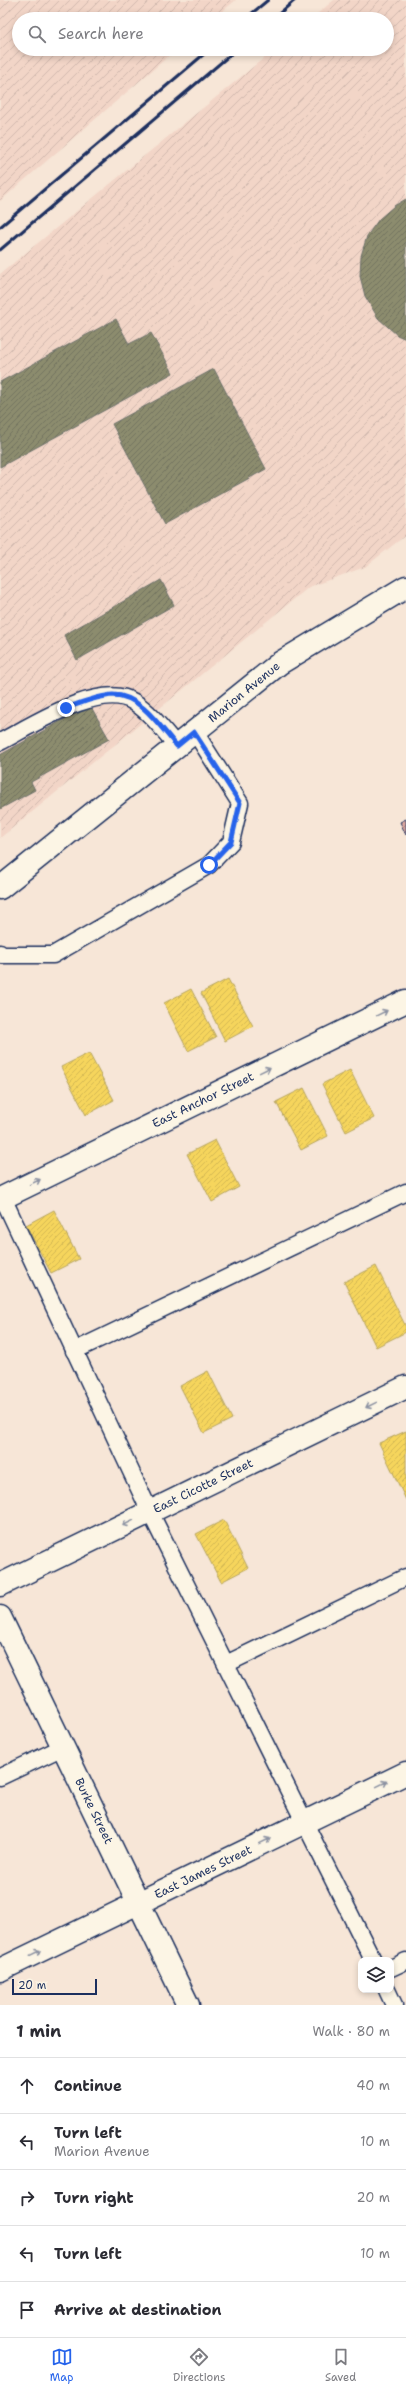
<!DOCTYPE html>
<html lang="en">
<head>
<meta charset="utf-8">
<style>
  :root { --surface:#fff; --page:#f7f7f7; --text:#2b2b33; --muted:#7c7c81; --line:#e1e1e2; --accent:#2563eb }
  body { margin:0; font-family:"Shantell Sans",sans-serif; background:var(--page); color:var(--text) }
  .controls { position:absolute; right:12px; bottom:12px; display:grid; overflow:hidden; border-radius:8px; box-shadow:0 2px 6px #0003 }
  .controls button { width:36px; height:36px; display:grid; place-items:center; padding:0; border:0; border-bottom:1px solid var(--line); background:var(--surface); color:var(--text); font:20px sans-serif }
  .scale { position:absolute; left:12px; bottom:10px; width:85px; box-sizing:border-box; padding-left:4px; border:2px solid #1b2f5e; border-top:0; font-size:11px; line-height:14px; white-space:nowrap; color:#1b2f5e; -webkit-text-stroke:3px #fcf5e5; paint-order:stroke }
  .stop { position:absolute; width:12px; height:12px; margin:-9px; border:3px solid #2563eb; border-radius:50%; background:#fff }
  .stop.end { background:#2563eb; border-color:#fff; box-shadow:0 1px 4px #0008 }
  .list { margin:0; padding:0; list-style:none }
  h2 { display:flex; justify-content:space-between; align-items:center; height:52px; margin:0; padding:0 16px; font-size:17px }
  h2 small { font-size:13px; font-weight:400; color:var(--muted) }
  .list li { display:grid; grid-template-columns:26px 1fr auto; gap:12px; align-items:center; box-sizing:border-box; height:56px; padding:0 16px; border-top:1px solid var(--line) }
  .list b { display:block; font-size:15px; white-space:nowrap }
  .list p { margin:0; font-size:13px; white-space:nowrap; color:var(--muted) }
  .list em { font-size:13px; font-style:normal; color:var(--muted) }
  .icon { flex:none; width:22px; height:22px; fill:none; stroke:currentColor; stroke-width:2; stroke-linecap:round; stroke-linejoin:round }
  .map { position:relative; flex:none; width:406px; height:2005px; overflow:hidden }
  .search { position:absolute; background:var(--surface); box-shadow:0 2px 6px #0003; left:12px; right:12px; top:12px; height:44px; display:flex; align-items:center; gap:10px; box-sizing:border-box; padding:0 14px; border-radius:22px; color:var(--muted); font-size:15px }
  .sheet { height:332px; background:var(--surface) }
  nav { display:flex; justify-content:space-around; align-items:center; box-sizing:border-box; height:56px; border-top:1px solid var(--line); background:var(--surface); font-size:11px; color:var(--muted) }
  nav a { display:grid; justify-items:center; gap:2px }
  nav .on { color:var(--accent) }
  .map>svg:first-child { display:block }
</style>
</head>
<body>
<div class="map">
<svg width="406" height="2005" viewBox="0 0 406 2005">
  <defs>
    <pattern id="industrial-furrows" width="10" height="10" patternUnits="userSpaceOnUse"><rect width="10" height="10" fill="#f2d5c7"/><path d="M-1 1l2-2M0 10L10 0M9 11l2-2" fill="none" stroke="#cfb7ad"/></pattern>
    <pattern id="homes-hatch" width="6" height="6" patternUnits="userSpaceOnUse"><rect width="6" height="6" fill="#f6d55c"/><path d="M-1 1l2-2M0 6l6-6M5 7l2-2" fill="none" stroke="#d2b752"/></pattern>
    <pattern id="industry-hatch" width="6" height="6" patternUnits="userSpaceOnUse"><rect width="6" height="6" fill="#8c8c6e"/><path d="M-1 1l2-2M0 6l6-6M5 7l2-2" fill="none" stroke="#72735e"/></pattern>
    <pattern id="building-hatch" width="6" height="6" patternUnits="userSpaceOnUse"><rect width="6" height="6" fill="#e5aca1"/><path d="M-1 1l2-2M0 6l6-6M5 7l2-2" fill="none" stroke="#b98c86"/></pattern>
  </defs>
  <rect width="100%" height="100%" fill="#f7e6d7"/>
  <filter id="ink" filterUnits="userSpaceOnUse"><feTurbulence type="fractalNoise" baseFrequency=".025" numOctaves="2"/><feDisplacementMap in="SourceGraphic" scale="8" xChannelSelector="R" yChannelSelector="G"/><feConvolveMatrix kernelMatrix="1 2 1 2 8 2 1 2 1" color-interpolation-filters="sRGB"/></filter>
  <g filter="url(#ink)">
    <g fill="url(#industrial-furrows)">
      <path d="M0,0H236L213,19H19V49H177L0,201Z"/>
      <path d="M334,0H406V535L365,567L309,587L0,838V274L275,49H387V19H311Z"/>
    </g>
    <g fill="url(#homes-hatch)" stroke="#b4a35d">
      <path d="M228,979L253,1026L225,1041L201,993Z"/>
      <path d="M191,989L216,1037L188,1051L164,1003Z"/>
      <path d="M89,1053L114,1100L86,1115L61,1067Z"/>
      <path d="M350,1070L374,1118L346,1132L322,1084Z"/>
      <path d="M304,1088L328,1136L301,1150L276,1102Z"/>
      <path d="M215,1140L239,1187L212,1202L187,1154Z"/>
      <path d="M54,1210L79,1259L51,1273L26,1225Z"/>
      <path d="M376,1266L406,1327V1332L376,1347L344,1282Z"/>
      <path d="M208,1371L232,1419L204,1433L180,1386Z"/>
      <path d="M406,1431V1500L379,1443Z"/>
      <path d="M224,1520L248,1568L221,1582L196,1534Z"/>
    </g>
    <g fill="url(#industry-hatch)" stroke="#6a7069">
      <path d="M406,199V339L397,335L378,318L365,296L360,276L361,256L367,236L379,219L394,206Z"/>
      <path d="M116,319L129,344L151,333L173,373L0,467V382Z"/>
      <path d="M214,369L266,469L165,524L112,424Z"/>
      <path d="M161,580L174,605L77,660L64,635Z"/>
      <path d="M90,705L109,739L31,782L35,790L0,809V755Z"/>
    </g>
    <path fill="url(#building-hatch)" stroke="#1b2f5e" d="M406,819V835L400,822Z"/>
    <g fill="none" stroke-linecap="round" stroke-linejoin="round">
      <defs>
        <g id="service">
          <path d="M0,742C31,726 101,680 134,702C151,713 164,731 177,746"/>
          <path d="M0,953L2,955H53L209,865L231,842L240,803L195,732"/>
          <path d="M3,1198L150,1512L373,1960"/>
          <path d="M74,1351L406,1192"/>
          <path d="M226,1664L406,1577"/>
          <path d="M0,1777L63,1747"/>
          <path d="M391,1968L406,1961"/>
          <path d="M387,1990L394,2005"/>
        </g>
        <g id="minor">
          <path d="M0,888L280,663L406,587"/>
          <path d="M0,1199L406,1001"/>
          <path d="M0,1585L406,1387"/>
          <path d="M0,1617L188,2005"/>
          <path d="M0,1970L406,1773"/>
        </g>
      </defs>
      <use href="#service" stroke="#1b2f5e" stroke-width="19"/>
      <use href="#minor" stroke="#1b2f5e" stroke-width="25"/>
      <use href="#service" stroke="#fcf5e5" stroke-width="16"/>
      <use href="#minor" stroke="#fcf5e5" stroke-width="22"/>
      <g stroke="#1b2f5e" stroke-width="3">
        <path d="M245,19L268,0"/>
        <path d="M273,19L295,0"/>
        <path d="M0,227L210,49"/>
        <path d="M0,250L237,49"/>
      </g>
    </g>
    <defs><path id="oneway-shaft" d="M-6 0H5M1.5-3L5.5 0L1.5 3" fill="none" stroke-width="1.6" stroke-linecap="round" stroke-linejoin="round"/></defs>
    <g stroke="#8c92a2">
      <use href="#oneway-shaft" transform="translate(382 1013) rotate(-26)"/>
      <use href="#oneway-shaft" transform="translate(265 1070) rotate(-26)"/>
      <use href="#oneway-shaft" transform="translate(35 1182) rotate(-26)"/>
      <use href="#oneway-shaft" transform="translate(371 1405) rotate(154)"/>
      <use href="#oneway-shaft" transform="translate(128 1523) rotate(154)"/>
      <use href="#oneway-shaft" transform="translate(382 1784) rotate(-26)"/>
      <use href="#oneway-shaft" transform="translate(265 1841) rotate(-26)"/>
      <use href="#oneway-shaft" transform="translate(35 1953) rotate(-26)"/>
    </g>
  </g>
  <g fill="none" stroke-linecap="round" stroke-linejoin="round" filter="url(#ink)">
    <path stroke="#2563eb" stroke-width="5" d="M66,708C81,703 97,696 113,695C141,695 161,728 177,746L194,732L240,803L231,842L209,865"/>
  </g>
  <g text-anchor="middle" dominant-baseline="central" stroke-width="4" stroke-linejoin="round" paint-order="stroke">
    <g font-size="12" fill="#1b2f5e" stroke="#fcf5e5">
      <text transform="translate(244 692) rotate(-39)">Marion Avenue</text>
      <text transform="translate(203 1100) rotate(-26)">East Anchor Street</text>
      <text transform="translate(203 1486) rotate(-26)">East Cicotte Street</text>
      <text transform="translate(94 1811) rotate(64)">Burke Street</text>
      <text transform="translate(203 1872) rotate(-26)">East James Street</text>
    </g>
  </g>
</svg>
<div class="controls">
<button><svg class="icon" aria-label="layers" viewBox="0 0 24 24"><path d="M12 4l9 5-9 5-9-5zM3 14l9 5 9-5"/></svg></button>
</div>
<div class="scale">20 m</div>
<div class="stop" style="left:209px;top:865px"></div>
<div class="stop end" style="left:66px;top:708px"></div>
<div class="search"><svg class="icon" aria-label="search" viewBox="0 0 24 24"><circle cx="10" cy="10" r="6"/><path d="M15 15l6 6"/></svg>Search here</div>
</div>
<section class="sheet">
<h2>1 min<small>Walk · 80 m</small></h2>
<ul class="list">
<li><svg class="icon" aria-label="ahead" viewBox="0 0 24 24"><path d="M12 20V5M6 11l6-6 6 6"/></svg><div><b>Continue</b></div><em>40 m</em></li>
<li><svg class="icon" aria-label="left" viewBox="0 0 24 24"><path d="M17 20v-9H6M10 6l-5 5 5 5"/></svg><div><b>Turn left</b><p>Marion Avenue</p></div><em>10 m</em></li>
<li><svg class="icon" aria-label="right" viewBox="0 0 24 24"><path d="M7 20v-9h11M14 6l5 5-5 5"/></svg><div><b>Turn right</b></div><em>20 m</em></li>
<li><svg class="icon" aria-label="left" viewBox="0 0 24 24"><path d="M17 20v-9H6M10 6l-5 5 5 5"/></svg><div><b>Turn left</b></div><em>10 m</em></li>
<li><svg class="icon" aria-label="arrive" viewBox="0 0 24 24"><path d="M6 21V4h12l-3 4 3 4H6"/></svg><div><b>Arrive at destination</b></div></li>
</ul>
</section>
<nav>
<a class="on"><svg class="icon" aria-label="map" viewBox="0 0 24 24"><path d="M3 6l6-2 6 2 6-2v14l-6 2-6-2-6 2zM9 4v14M15 6v14"/></svg>Map</a>
<a><svg class="icon" aria-label="directions" viewBox="0 0 24 24"><path d="M12 3l9 9-9 9-9-9zM9 14v-3h6M13 9l2 2-2 2"/></svg>Directions</a>
<a><svg class="icon" aria-label="saved" viewBox="0 0 24 24"><path d="M7 4h10v16l-5-4-5 4z"/></svg>Saved</a>
</nav>
</body>
</html>
